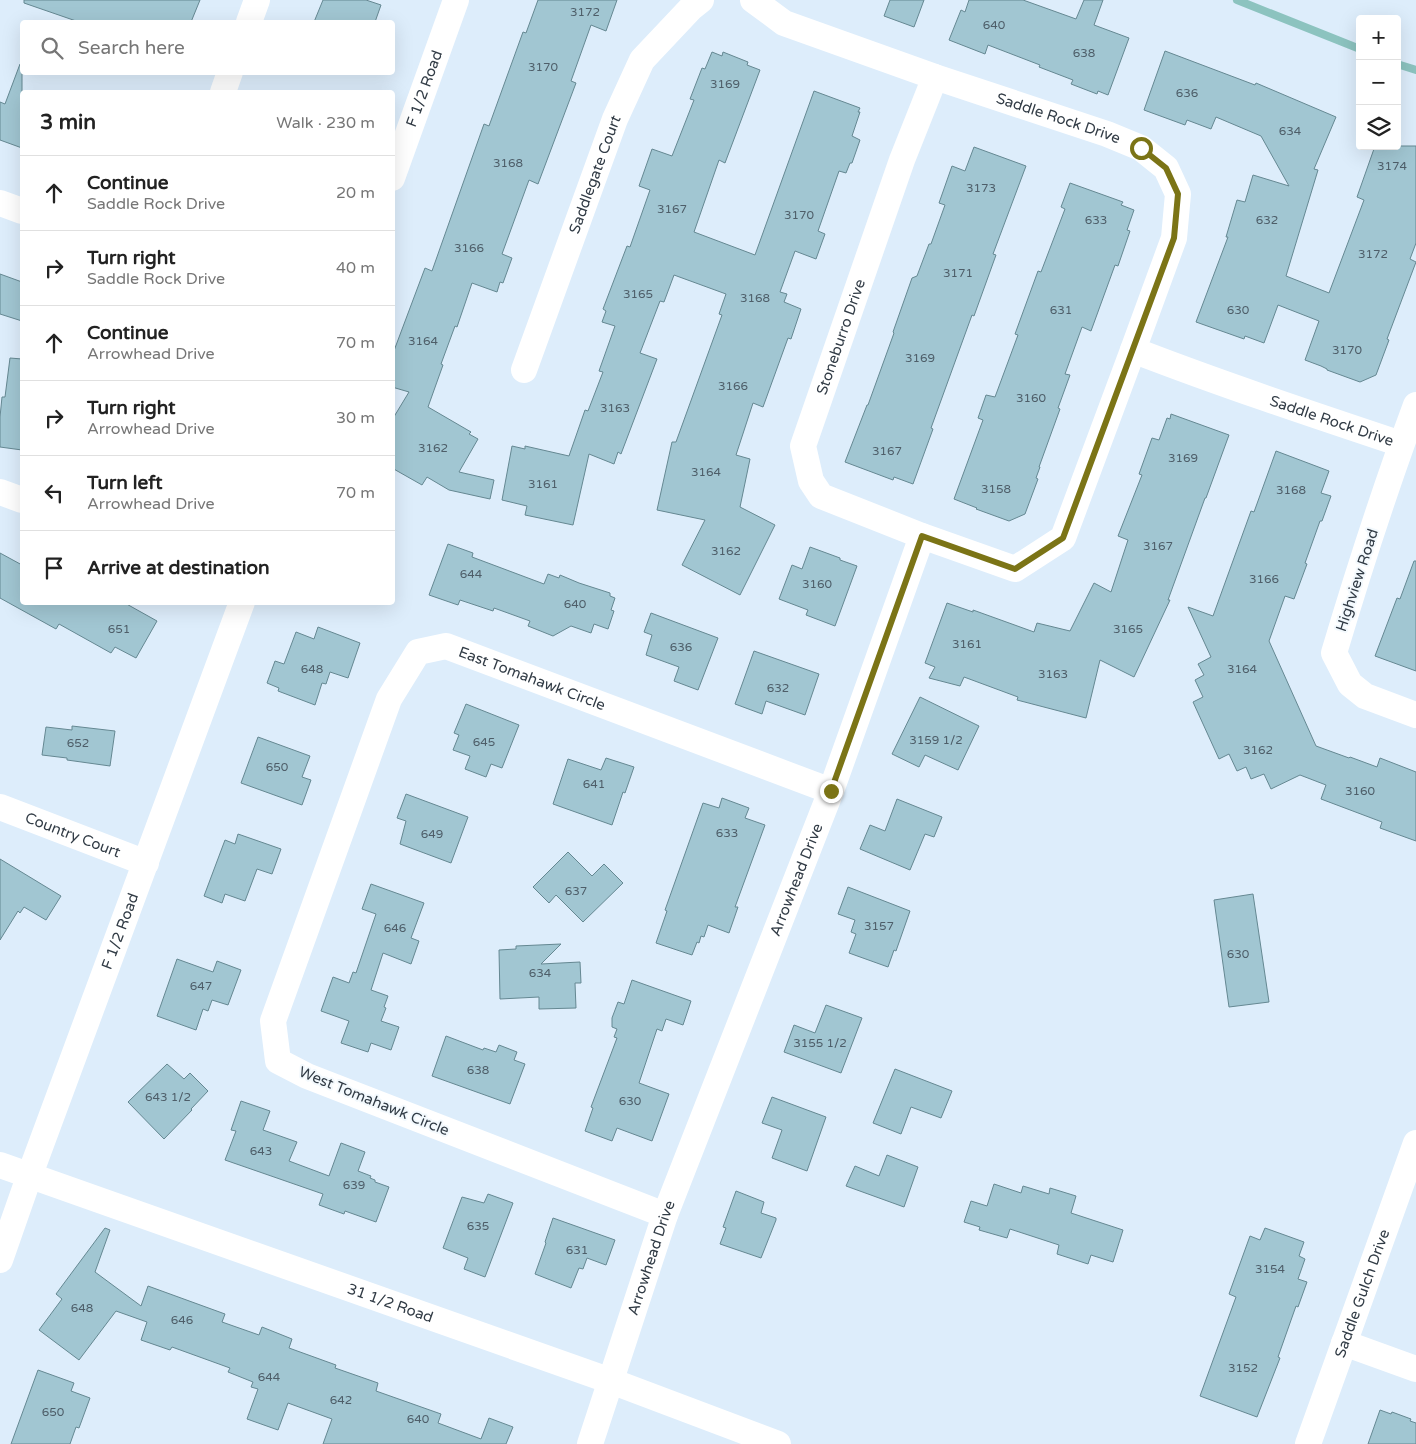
<!DOCTYPE html>
<html lang="en">
<head>
<meta charset="utf-8">
<style>
  :root { --surface:#fff; --page:#f6f6f6; --text:#222; --muted:#767676; --line:#e0e0e0 }
  body { margin:0; font-family:"Varela Round",sans-serif; background:var(--page); color:var(--text) }
  .controls { position:absolute; right:15px; top:15px; display:grid; overflow:hidden; border-radius:5px; box-shadow:0 5px 20px #0002 }
  .controls button { width:45px; height:45px; display:grid; place-items:center; padding:0; border:0; border-bottom:1px solid var(--line); background:var(--surface); color:var(--text); font:25px sans-serif }
  .stop { position:absolute; width:15px; height:15px; margin:-11px; border:4px solid #7b7416; border-radius:50%; background:#fff }
  .stop.end { background:#7b7416; border-color:#fff; box-shadow:0 1px 5px #0008 }
  .list { margin:0; padding:0; list-style:none }
  h2 { display:flex; justify-content:space-between; align-items:center; height:65px; margin:0; padding:0 20px; font-size:21px }
  h2 small { font-size:16px; font-weight:400; color:var(--muted) }
  .list li { display:grid; grid-template-columns:32px 1fr auto; gap:15px; align-items:center; box-sizing:border-box; height:75px; padding:0 20px; border-top:1px solid var(--line) }
  .list b { display:block; font-size:19px; white-space:nowrap }
  .list p { margin:0; font-size:16px; white-space:nowrap; color:var(--muted) }
  .list em { font-size:16px; font-style:normal; color:var(--muted) }
  .icon { flex:none; width:28px; height:28px; fill:none; stroke:currentColor; stroke-width:2; stroke-linecap:round; stroke-linejoin:round }
  .map { position:relative; flex:none; width:1416px; height:1444px; overflow:hidden }
  .search { position:absolute; background:var(--surface); box-shadow:0 5px 20px #0002; left:20px; top:20px; width:375px; height:55px; display:flex; align-items:center; gap:12px; box-sizing:border-box; padding:0 18px; border-radius:5px; color:var(--muted); font-size:19px }
  .panel { position:absolute; background:var(--surface); box-shadow:0 5px 20px #0002; left:20px; top:90px; width:375px; height:515px; border-radius:5px }
  .map>svg:first-child { display:block }
</style>
</head>
<body>
<div class="map">
<svg width="1416" height="1444" viewBox="0 0 1416 1444">
  <rect width="100%" height="100%" fill="#ddedfb"/>
  <g fill="none" stroke-linecap="round" stroke-linejoin="round">
    <g stroke="#8cc3bf" stroke-width="8">
      <path d="M1237,0L1360,49"/>
      <path d="M1397,64L1416,70"/>
    </g>
  </g>
  <g fill="#a1c6d2" stroke="#658892">
    <path d="M24,0H200L191,22H79L24,3Z"/>
    <path d="M323,0H366L381,5L375,22H314Z"/>
    <path d="M538,0H617L606,31L591,25L571,81L576,83L538,184L529,180L502,254L512,258L503,283L500,282L497,292L472,283L457,327L455,326L441,364L443,365L428,407L471,432L469,434L478,439L459,472L494,480L490,499L449,490L427,477L422,485L392,468V420L409,392L392,387V356L425,268L432,271L484,124L489,126L523,32L526,33Z"/>
    <path d="M890,0H924L914,27L884,16Z"/>
    <path d="M969,0H1023L1076,19L1084,0H1103L1094,25L1129,38L1108,95L1098,91L1097,94L1071,84L1073,80L1039,67L1040,65L988,45L985,54L949,40L961,10L965,12Z"/>
    <path d="M1165,51L1255,85L1256,83L1336,117L1314,169L1318,170L1286,276L1329,293L1364,200L1357,197L1375,146H1416V243L1410,259L1416,262L1387,339L1389,340L1376,375L1360,382L1327,370V369L1321,366L1305,360L1319,321L1278,305L1264,343L1245,336L1244,339L1196,322L1228,237H1226L1237,200L1245,202L1253,175L1289,186L1261,136L1216,117L1211,129L1187,120L1185,125L1144,110Z"/>
    <path d="M712,52L722,56L723,52L748,62L747,65L760,70L725,163L719,160L694,232L755,255L814,91L860,108L858,112H860L852,136L860,140L852,163H850L846,173L839,171L818,231L825,234L816,259L795,251L780,292L787,294L784,302L801,309L791,339L788,338L763,407L753,403L736,455L750,459L740,507L775,525L740,595L682,565L705,520L657,510L672,442H676L722,315L719,314L726,294L674,275L664,302L660,301L640,353L657,359L621,454L618,452L614,464L589,454L573,525L525,515L527,506L502,500L512,446L525,449V446L569,456L585,410L588,411L603,372L599,371L615,326L602,322L606,311L603,309L627,246L630,247L650,190L639,186L652,149L672,156L694,100L690,99L702,68L705,69Z"/>
    <path d="M20,64H22V148L0,140V102L5,104Z"/>
    <path d="M974,147L1026,166L993,254L996,255L974,316L972,315L931,428L933,429L913,484L894,477L893,480L845,462L867,405H868L894,333L893,332L912,278L917,276L929,244H931L945,205L939,203L952,166L965,171Z"/>
    <path d="M1070,183L1123,202L1121,205L1134,210L1127,230L1130,231L1118,266L1115,265L1091,331L1082,327L1065,374L1070,375L1058,408L1060,409L1039,467H1040L1036,478L1038,479L1025,514L1009,521L976,509L977,508L954,499L983,420L978,418L986,395L995,397L1018,335L1015,334L1038,271L1041,272L1065,209L1061,207Z"/>
    <path d="M0,274L22,282V321L0,314Z"/>
    <path d="M10,358L22,359V450L0,447V417L2,397H5Z"/>
    <path d="M1171,414L1229,435L1206,498H1205L1168,600H1170L1134,677L1100,660L1086,718L1017,700L1018,697L964,677L960,686L929,678L935,667L925,663L947,603L973,612V610L1034,632L1037,623L1070,631L1094,583L1111,592L1128,540L1118,536L1142,475L1139,474L1152,438L1159,440L1167,418L1170,419Z"/>
    <path d="M1276,451L1329,471L1321,493L1331,496L1322,521H1320L1305,563L1307,564L1294,599L1285,596L1269,641L1316,746L1349,758L1350,757L1377,767L1380,758L1416,772V841L1380,828L1382,822L1321,799L1326,785L1300,775L1271,789L1264,774L1251,779L1246,767L1237,771L1229,754L1219,759L1193,702L1203,697L1195,680L1204,675L1198,664L1211,657L1188,607L1213,616L1251,511L1254,512Z"/>
    <path d="M448,544L473,553L472,557L544,584L548,574L559,578L560,575L579,583L610,593V596L615,598L611,610L614,611L608,629L594,624L591,633L571,626L553,636L528,626L530,621L494,608L493,611L460,600L458,605L429,595Z"/>
    <path d="M810,547L840,558V560L857,566L835,626L806,615L808,610L779,599L792,565L802,569Z"/>
    <path d="M0,553L22,565V602H123L157,621L136,658L115,647L111,653L59,624L56,629L0,598Z"/>
    <path d="M1414,561H1416V671L1375,656L1397,598L1400,599Z"/>
    <path d="M651,613L718,638L698,690L674,681L679,667L646,655L652,635L644,632Z"/>
    <path d="M318,627L360,643L348,678L330,672L326,684L322,683L315,705L278,691L279,688L267,683L275,661L284,664L296,632L314,639Z"/>
    <path d="M754,651L819,674L805,715L766,701L762,714L735,704Z"/>
    <path d="M920,697L979,726L958,770L925,755L919,767L892,754Z"/>
    <path d="M466,704L519,725L502,768L491,764L486,777L465,769L470,756L453,750L459,735L454,733Z"/>
    <path d="M72,726L115,731L110,766L67,760V758L42,755L46,727L72,730Z"/>
    <path d="M258,737L310,756L302,777L311,780L302,805L241,783Z"/>
    <path d="M606,758L634,767L625,793L623,792L612,825L553,804L568,759L601,770Z"/>
    <path d="M406,794L468,817L451,863L400,844L406,821L397,818Z"/>
    <path d="M722,798L749,808L745,818L765,825L735,907H738L729,933L708,925L704,937L701,936L699,943L697,942L692,955L656,943L667,911L665,910L703,803L719,808Z"/>
    <path d="M897,799L942,817L934,837L925,834L910,870L860,849L870,825L885,831Z"/>
    <path d="M238,834L281,849L272,874L257,869L245,901L225,894L222,903L204,896L225,840L235,844Z"/>
    <path d="M568,852L592,876L604,864L623,883L583,922L556,895L549,903L533,887Z"/>
    <path d="M0,859L61,896L46,920L24,907L20,913L18,911L0,940Z"/>
    <path d="M371,884L424,903L411,938L419,941L411,964L383,953L371,990L388,996L384,1007L386,1008L381,1021L399,1027L391,1050L371,1043L368,1052L341,1043L349,1021L321,1011L333,977L349,983L353,972L356,973L376,914L362,909Z"/>
    <path d="M848,887L910,911L896,951L894,950L888,967L849,953L856,934L851,932L855,920L838,914Z"/>
    <path d="M1253,894L1269,1002L1229,1007L1214,900Z"/>
    <path d="M561,944L541,964L580,962L581,983H575L576,1008L539,1009V997L500,999L499,950L516,949V946Z"/>
    <path d="M177,959L213,972L217,961L241,970L228,1005L212,1000L208,1011L203,1009L196,1030L157,1016Z"/>
    <path d="M632,980L691,1001L683,1025L666,1019L662,1031L657,1029L639,1083L669,1094L652,1141L617,1128L612,1141L585,1131L593,1108L591,1107L617,1038L614,1037L617,1029L612,1027V1018L618,1002L624,1004Z"/>
    <path d="M826,1005L862,1018L841,1073L784,1052L794,1025L815,1033Z"/>
    <path d="M446,1036L483,1050L484,1048L496,1052L499,1045L517,1052L514,1060L525,1064L510,1104L432,1076Z"/>
    <path d="M167,1064L184,1079L190,1073L208,1091L191,1109L192,1110L164,1139L128,1102Z"/>
    <path d="M895,1069L952,1091L941,1118L911,1107L901,1134L873,1123Z"/>
    <path d="M772,1097L826,1117L807,1171L772,1158L782,1130L762,1123Z"/>
    <path d="M241,1101L270,1111L263,1130L297,1142L289,1161L329,1176L341,1143L365,1152L358,1171L371,1176L370,1178L375,1180V1182L389,1187L376,1222L345,1211L344,1214L319,1205L323,1194L225,1160L236,1131L231,1130Z"/>
    <path d="M887,1155L918,1167L904,1207L846,1186L855,1166L879,1176Z"/>
    <path d="M994,1184L1021,1193L1023,1186L1049,1194L1050,1188L1076,1196L1071,1213L1123,1230L1113,1262L1091,1255L1088,1264L1057,1254L1059,1245L1010,1229L1007,1238L979,1230L980,1227L964,1222L971,1201L987,1206Z"/>
    <path d="M736,1191L764,1202L761,1213L776,1218V1220L761,1258L720,1244L726,1228L723,1227Z"/>
    <path d="M488,1194L513,1203L485,1277L464,1269L468,1258L443,1248L462,1197L484,1203Z"/>
    <path d="M553,1218L615,1240L606,1265L587,1258L583,1269L579,1268L571,1288L535,1274L546,1243L545,1242Z"/>
    <path d="M105,1228L110,1230L95,1272L141,1306L148,1286L225,1314L222,1322L259,1335L262,1327L292,1339L289,1348L336,1365L335,1368L378,1383L376,1391L441,1414L438,1423L481,1439L489,1418L513,1427L506,1444H323L332,1419L288,1403L278,1430L247,1419L258,1389L251,1387L253,1382L228,1372L230,1368L172,1347L170,1350L141,1340L147,1322L116,1311L79,1360L39,1330L62,1299L56,1294Z"/>
    <path d="M1265,1228L1304,1242L1299,1256L1305,1259L1298,1279L1307,1282L1298,1307L1296,1306L1278,1357L1280,1358L1257,1417L1200,1396L1236,1297L1229,1294L1250,1236L1260,1240Z"/>
    <path d="M38,1370L74,1383L71,1391L90,1398L79,1428L76,1427L70,1444H11Z"/>
    <path d="M1380,1410L1391,1414L1392,1412L1411,1419L1410,1421L1416,1423V1444H1368Z"/>
  </g>
  <g fill="none" stroke-linecap="round" stroke-linejoin="round">
    <g stroke="#fff" stroke-width="26">
      <path id="s1" d="M753,0L784,23L935,77L1107,134L1141,148L1166,168L1178,194L1174,238L1133,350C1221,384 1311,414 1401,444"/>
      <path d="M249,22L257,0"/>
      <path d="M223,92L230,72"/>
      <path id="s2" d="M392,178L456,0"/>
      <path d="M0,203L22,211"/>
      <path id="s3" d="M524,370L615,119L642,60L691,8L701,0"/>
      <path d="M1416,405C1386,486 1359,569 1334,653L1350,684L1365,696L1416,715"/>
      <path d="M0,492L22,500"/>
      <path id="s4" d="M922,536L821,496L811,481L803,446L902,160L935,77"/>
      <path id="s5" d="M0,807L146,863"/>
      <path id="s6" d="M0,1165L611,1381L778,1444"/>
      <path id="s7" d="M665,1215L307,1076L278,1061L273,1021L389,699L418,652L446,646L831,791"/>
      <path id="s8" d="M0,1260L29,1177L242,602"/>
      <path d="M1344,1343L1416,1369"/>
      <path id="s9" d="M590,1444L665,1215L831,791L922,536L1015,569L1063,538L1133,350"/>
      <path id="s10" d="M1308,1444L1416,1143"/>
    </g>
  </g>
  <g fill="none" stroke-linecap="round" stroke-linejoin="round">
    <path stroke="#7b7416" stroke-width="6" d="M831,791L922,536L1015,569L1063,538L1174,238L1178,194L1166,168L1141,148"/>
  </g>
  <g text-anchor="middle" dominant-baseline="central" stroke-width="4" stroke-linejoin="round" paint-order="stroke">
    <g font-size="12" fill="#4e5e69">
      <text x="585" y="12">3172</text>
      <text x="994" y="25">640</text>
      <text x="1084" y="53">638</text>
      <text x="543" y="67">3170</text>
      <text x="725" y="84">3169</text>
      <text x="1187" y="93">636</text>
      <text x="1290" y="131">634</text>
      <text x="508" y="163">3168</text>
      <text x="1392" y="166">3174</text>
      <text x="981" y="188">3173</text>
      <text x="672" y="209">3167</text>
      <text x="799" y="215">3170</text>
      <text x="1096" y="220">633</text>
      <text x="1267" y="220">632</text>
      <text x="469" y="248">3166</text>
      <text x="1373" y="254">3172</text>
      <text x="958" y="273">3171</text>
      <text x="638" y="294">3165</text>
      <text x="755" y="298">3168</text>
      <text x="1061" y="310">631</text>
      <text x="1238" y="310">630</text>
      <text x="423" y="341">3164</text>
      <text x="1347" y="350">3170</text>
      <text x="920" y="358">3169</text>
      <text x="733" y="386">3166</text>
      <text x="1031" y="398">3160</text>
      <text x="615" y="408">3163</text>
      <text x="433" y="448">3162</text>
      <text x="887" y="451">3167</text>
      <text x="1183" y="458">3169</text>
      <text x="706" y="472">3164</text>
      <text x="543" y="484">3161</text>
      <text x="996" y="489">3158</text>
      <text x="1291" y="490">3168</text>
      <text x="1158" y="546">3167</text>
      <text x="726" y="551">3162</text>
      <text x="471" y="574">644</text>
      <text x="1264" y="579">3166</text>
      <text x="817" y="584">3160</text>
      <text x="575" y="604">640</text>
      <text x="119" y="629">651</text>
      <text x="1128" y="629">3165</text>
      <text x="967" y="644">3161</text>
      <text x="681" y="647">636</text>
      <text x="312" y="669">648</text>
      <text x="1242" y="669">3164</text>
      <text x="1053" y="674">3163</text>
      <text x="778" y="688">632</text>
      <text x="936" y="740">3159 1/2</text>
      <text x="484" y="742">645</text>
      <text x="78" y="743">652</text>
      <text x="1258" y="750">3162</text>
      <text x="277" y="767">650</text>
      <text x="594" y="784">641</text>
      <text x="1360" y="791">3160</text>
      <text x="727" y="833">633</text>
      <text x="432" y="834">649</text>
      <text x="576" y="891">637</text>
      <text x="879" y="926">3157</text>
      <text x="395" y="928">646</text>
      <text x="1238" y="954">630</text>
      <text x="540" y="973">634</text>
      <text x="201" y="986">647</text>
      <text x="820" y="1043">3155 1/2</text>
      <text x="478" y="1070">638</text>
      <text x="168" y="1097">643 1/2</text>
      <text x="630" y="1101">630</text>
      <text x="261" y="1151">643</text>
      <text x="354" y="1185">639</text>
      <text x="478" y="1226">635</text>
      <text x="577" y="1250">631</text>
      <text x="1270" y="1269">3154</text>
      <text x="82" y="1308">648</text>
      <text x="182" y="1320">646</text>
      <text x="1243" y="1368">3152</text>
      <text x="269" y="1377">644</text>
      <text x="341" y="1400">642</text>
      <text x="53" y="1412">650</text>
      <text x="418" y="1419">640</text>
    </g>
    <g font-size="15" fill="#323c46" stroke="#f3f9fd">
      <text stroke="none"><textPath href="#s2" startOffset="95">F 1/2 Road</textPath></text>
      <text stroke="none"><textPath href="#s1" startOffset="329">Saddle Rock Drive</textPath></text>
      <text stroke="none"><textPath href="#s3" startOffset="208">Saddlegate Court</textPath></text>
      <text stroke="none"><textPath href="#s4" startOffset="278">Stoneburro Drive</textPath></text>
      <text stroke="none"><textPath href="#s1" startOffset="852">Saddle Rock Drive</textPath></text>
      <text transform="translate(1357 580) rotate(-72)">Highview Road</text>
      <text stroke="none"><textPath href="#s7" startOffset="975">East Tomahawk Circle</textPath></text>
      <text stroke="none"><textPath href="#s5" startOffset="78">Country Court</textPath></text>
      <text stroke="none"><textPath href="#s9" startOffset="601">Arrowhead Drive</textPath></text>
      <text stroke="none"><textPath href="#s8" startOffset="350">F 1/2 Road</textPath></text>
      <text transform="translate(374 1101) rotate(22)">West Tomahawk Circle</text>
      <text stroke="none"><textPath href="#s9" startOffset="196">Arrowhead Drive</textPath></text>
      <text stroke="none"><textPath href="#s10" startOffset="160">Saddle Gulch Drive</textPath></text>
      <text stroke="none"><textPath href="#s6" startOffset="414">31 1/2 Road</textPath></text>
    </g>
  </g>
</svg>
<div class="controls">
<button>+</button>
<button>−</button>
<button><svg class="icon" aria-label="layers" viewBox="0 0 24 24"><path d="M12 4l9 5-9 5-9-5zM3 14l9 5 9-5"/></svg></button>
</div>
<div class="stop" style="left:1141px;top:148px"></div>
<div class="stop end" style="left:831px;top:791px"></div>
<div class="search"><svg class="icon" aria-label="search" viewBox="0 0 24 24"><circle cx="10" cy="10" r="6"/><path d="M15 15l6 6"/></svg>Search here</div>
<section class="panel">
<h2>3 min<small>Walk · 230 m</small></h2>
<ul class="list">
<li><svg class="icon" aria-label="ahead" viewBox="0 0 24 24"><path d="M12 20V5M6 11l6-6 6 6"/></svg><div><b>Continue</b><p>Saddle Rock Drive</p></div><em>20 m</em></li>
<li><svg class="icon" aria-label="right" viewBox="0 0 24 24"><path d="M7 20v-9h11M14 6l5 5-5 5"/></svg><div><b>Turn right</b><p>Saddle Rock Drive</p></div><em>40 m</em></li>
<li><svg class="icon" aria-label="ahead" viewBox="0 0 24 24"><path d="M12 20V5M6 11l6-6 6 6"/></svg><div><b>Continue</b><p>Arrowhead Drive</p></div><em>70 m</em></li>
<li><svg class="icon" aria-label="right" viewBox="0 0 24 24"><path d="M7 20v-9h11M14 6l5 5-5 5"/></svg><div><b>Turn right</b><p>Arrowhead Drive</p></div><em>30 m</em></li>
<li><svg class="icon" aria-label="left" viewBox="0 0 24 24"><path d="M17 20v-9H6M10 6l-5 5 5 5"/></svg><div><b>Turn left</b><p>Arrowhead Drive</p></div><em>70 m</em></li>
<li><svg class="icon" aria-label="arrive" viewBox="0 0 24 24"><path d="M6 21V4h12l-3 4 3 4H6"/></svg><div><b>Arrive at destination</b></div></li>
</ul>
</section>
</div>
</body>
</html>
